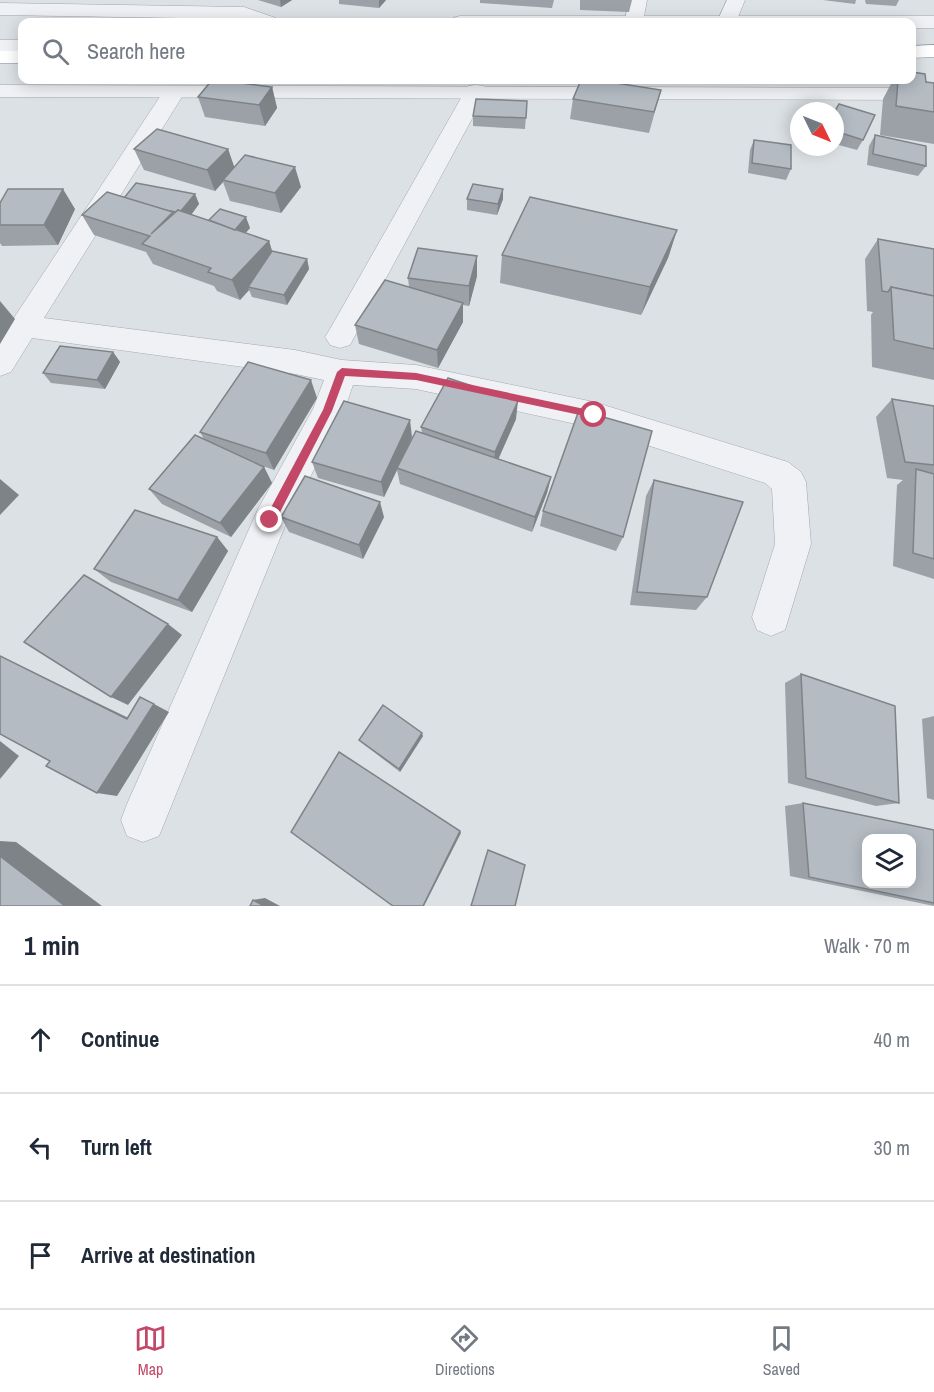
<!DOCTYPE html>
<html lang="en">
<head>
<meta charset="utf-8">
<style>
  :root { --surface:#fff; --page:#f6f6f7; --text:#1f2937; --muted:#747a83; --line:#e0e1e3; --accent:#c34868 }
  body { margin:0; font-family:"Archivo Narrow",sans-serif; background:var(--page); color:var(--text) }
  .controls { position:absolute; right:18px; bottom:18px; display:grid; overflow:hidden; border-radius:12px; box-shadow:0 3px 15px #0003 }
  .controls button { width:54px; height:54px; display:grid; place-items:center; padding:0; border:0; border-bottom:2px solid var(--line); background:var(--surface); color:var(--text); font:30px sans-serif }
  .compass { position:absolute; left:790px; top:102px; width:54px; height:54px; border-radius:50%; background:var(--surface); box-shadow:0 3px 15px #0003; rotate:133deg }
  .stop { position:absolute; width:18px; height:18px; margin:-14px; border:4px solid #c34868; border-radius:50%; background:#fff }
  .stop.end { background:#c34868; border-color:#fff; box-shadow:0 2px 6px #0008 }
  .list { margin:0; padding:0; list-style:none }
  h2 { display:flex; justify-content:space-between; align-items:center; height:78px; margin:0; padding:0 24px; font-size:26px }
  h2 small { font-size:20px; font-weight:400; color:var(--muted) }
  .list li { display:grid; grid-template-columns:39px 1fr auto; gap:18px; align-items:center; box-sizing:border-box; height:108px; padding:0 24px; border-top:2px solid var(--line) }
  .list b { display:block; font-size:22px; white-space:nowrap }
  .list em { font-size:20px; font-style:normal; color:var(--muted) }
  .icon { flex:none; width:33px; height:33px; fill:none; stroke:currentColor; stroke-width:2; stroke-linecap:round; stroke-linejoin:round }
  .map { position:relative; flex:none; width:934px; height:906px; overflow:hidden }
  .search { position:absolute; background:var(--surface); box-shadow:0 3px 15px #0003; left:18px; right:18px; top:18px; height:66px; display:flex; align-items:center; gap:15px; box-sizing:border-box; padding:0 21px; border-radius:12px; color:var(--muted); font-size:22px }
  .sheet { height:402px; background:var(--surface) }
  nav { display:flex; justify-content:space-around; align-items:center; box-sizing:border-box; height:84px; border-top:2px solid var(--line); background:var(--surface); font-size:16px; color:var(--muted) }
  nav a { display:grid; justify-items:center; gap:3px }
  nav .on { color:var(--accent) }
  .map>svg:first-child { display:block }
</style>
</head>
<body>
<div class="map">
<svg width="934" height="906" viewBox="0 0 934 906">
  <rect width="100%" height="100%" fill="#dce1e5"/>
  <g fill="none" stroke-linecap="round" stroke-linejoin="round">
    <defs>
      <g id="minor">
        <path d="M629,0H647L643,22H627L625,20Z"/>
        <path d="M727,0H745L736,22H717Z"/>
        <path d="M0,3L244,7L276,18L279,22H252L242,19L0,15Z"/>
        <path d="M476,85L484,86L487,91L350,345L340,348L330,345L325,337L330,329L465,91L468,86Z"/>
        <path d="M174,86L182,87L185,92L44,318L295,350L342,360L416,365L594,402L788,462L801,472L806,482L811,544L785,630L771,636L757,630L752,617L775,544L772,489L765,483L594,428L416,389L353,385L344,411L285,526L159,836L143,842L127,836L121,820L127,804L258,509L313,409L324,380L295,374L32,338L11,372L0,376V339L163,92L166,87Z"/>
      </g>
      <g id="tertiary">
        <path d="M460,16H934V28H912V22H450L453,18Z"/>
        <rect x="0" y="40" width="22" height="12"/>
        <path d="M0,85L934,88V100L0,97Z"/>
      </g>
      <g id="trunk">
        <path d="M934,45V57L912,58V46Z"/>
        <rect x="0" y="51" width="22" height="12"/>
      </g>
    </defs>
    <use href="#minor" stroke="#a2a8ae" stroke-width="1"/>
    <use href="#tertiary" stroke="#a2a8ae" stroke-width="1"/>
    <use href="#trunk" stroke="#85909b" stroke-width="1"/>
    <use href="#minor" fill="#eff1f4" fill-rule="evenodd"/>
    <use href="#tertiary" fill="#eff1f4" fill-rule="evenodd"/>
    <use href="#trunk" fill="#fff" fill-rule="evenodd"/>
  </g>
  <g fill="#9ba1a7">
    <path d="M258,0H292L281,7Z"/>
    <path d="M339,0H386L379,8L339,4Z"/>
    <path d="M480,0H554L552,8L480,3Z"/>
    <path d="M580,0H632L629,12L580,10Z"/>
    <path d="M823,0H856L855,4Z"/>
    <path d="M865,0H899L896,6L866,4Z"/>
    <path d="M893,80H912L934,83V144L880,135L883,99Z"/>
    <path d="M272,87L277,108L265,126L205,117L198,97Z"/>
    <path d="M661,90L649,133L570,119L573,99Z"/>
    <path d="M527,101L525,129L473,126V116Z"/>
    <path d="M835,111L863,140L857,150L835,144Z"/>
    <path d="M875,135L926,166L918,176L867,165L869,146Z"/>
    <path d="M754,140L791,169L786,180L748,173L750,150Z"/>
    <path d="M134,149H228L234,167L301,187L281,213L230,201L223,182L215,191L144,170Z"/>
    <path d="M195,194L199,204L191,215L209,220L250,228L245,233L269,241L272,251L307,259L309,269L287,305L252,297L249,290L240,300L217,291L214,286L153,264L146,252L94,235L82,215Z"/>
    <path d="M467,199H503L497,215L467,210Z"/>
    <path d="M0,203L75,209L58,245L2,246L0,243Z"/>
    <path d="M677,230L668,258L641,315L500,283L502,255Z"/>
    <path d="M878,239L934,249V380L872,367L871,315L873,312L867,311L865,259Z"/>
    <path d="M477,276L469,306L463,305V322L438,368L359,344L355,325L409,287L408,278Z"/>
    <path d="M113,352L120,362L105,389L51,383L43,373Z"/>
    <path d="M317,398L274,470L260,465L264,467L272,483L231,537L162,504L149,489L204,439L200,432Z"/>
    <path d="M892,399L934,406V579L893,566L897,485L903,480L887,478L876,417Z"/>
    <path d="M516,419L498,459L551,477L547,493L532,532L400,484L397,470L384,497L318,478L312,462L412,437L406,449L422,433L421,427Z"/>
    <path d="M654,480L707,597L696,610L630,605L646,496Z"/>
    <path d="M543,511L623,537L616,551L540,526Z"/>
    <path d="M281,517H384L363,559L289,532Z"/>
    <path d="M217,537L228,551L192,612L111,582L94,569Z"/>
    <path d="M801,674L899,803L876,806L788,783L785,683Z"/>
    <path d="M934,716V800L927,798L922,719Z"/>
    <path d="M423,736L400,772L362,743L359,740Z"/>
    <path d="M803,803L934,830V906L790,876L785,806Z"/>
  </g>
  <g fill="#7e8388">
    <path d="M280,0H292L281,7Z"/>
    <path d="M379,0H386L379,8Z"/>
    <path d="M272,87L277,108L265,126L259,105Z"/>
    <path d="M228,149L235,169L223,180V182L215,191L207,170Z"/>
    <path d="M295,167L301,187L281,213L275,193Z"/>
    <path d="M63,189L75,209L58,245L44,225Z"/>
    <path d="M503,189V199L497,215L498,204Z"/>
    <path d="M195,194L199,204L185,223L180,213Z"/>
    <path d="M246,217L250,228L236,244L232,233Z"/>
    <path d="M677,230L668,258L641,315L650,287Z"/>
    <path d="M269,241L275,261L248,287L249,290L240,300L232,280Z"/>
    <path d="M477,256V276L469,306V286Z"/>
    <path d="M307,259L309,269L287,305L284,295Z"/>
    <path d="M0,301L15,319L0,344Z"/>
    <path d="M463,303V322L438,368L437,350Z"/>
    <path d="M113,352L120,362L105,389L97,380Z"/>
    <path d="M311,380L317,398L274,470L266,453Z"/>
    <path d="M518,401L516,419L494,469L495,452Z"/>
    <path d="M410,420L412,437L398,468H397V470L384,497L381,482Z"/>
    <path d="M264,467L272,483L231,537L220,523Z"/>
    <path d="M551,477L547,493L532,532L535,517Z"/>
    <path d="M0,479L19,495L0,515Z"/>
    <path d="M380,502L384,517L363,559L359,545Z"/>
    <path d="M217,537L228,551L192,612L178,600Z"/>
    <path d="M168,624L182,635L128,705L111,697Z"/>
    <path d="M0,656L141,724L154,704L169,712L117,796L97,793L127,719Z"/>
    <path d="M422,733L423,736L400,772L399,769Z"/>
    <path d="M0,741L19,756L0,779Z"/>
    <path d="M460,831L461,833L424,906H423Z"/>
    <path d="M0,841L16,842L102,906H65L0,856Z"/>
    <path d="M265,898L280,906H264L253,900Z"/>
  </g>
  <g fill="#b4bbc2" stroke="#7e8388" stroke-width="1.5" fill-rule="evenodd">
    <path d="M912,72L925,74L926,82L934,83V112L896,106L898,80H912Z"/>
    <path d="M212,80H218L272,87L259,105L198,97Z"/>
    <path d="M581,80H597L661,90L654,112L573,99Z"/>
    <path d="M476,99L527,101L526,118L473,116Z"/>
    <path d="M839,104L875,115L863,140L835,131V111Z"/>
    <path d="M157,129L228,149L207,170L134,149Z"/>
    <path d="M875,135L926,146V166L873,154Z"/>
    <path d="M754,140L791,145V169L752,163Z"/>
    <path d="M245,155L295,167L275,193L223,180Z"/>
    <path d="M136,183L195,194L181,211L178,210L176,212L165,210L124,198Z"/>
    <path d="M473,184L503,189L498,204L467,199Z"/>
    <path d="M8,189H63L44,225H0V203Z"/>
    <path d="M107,192L173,212L151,234L178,210L269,241L232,280L208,272L211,268L142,244L150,236L82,215Z"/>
    <path d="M530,197L677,230L650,287L502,255Z"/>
    <path d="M220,209L246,217L235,230L209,220Z"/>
    <path d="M878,239L934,249V296L891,287L888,292L882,291Z"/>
    <path d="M418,248L477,256L469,286L408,278Z"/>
    <path d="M272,251L307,259L284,295L248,287Z"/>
    <path d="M385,280L463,303L437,350L355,325Z"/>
    <path d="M891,287L934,296V349L894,340Z"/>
    <path d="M60,346L113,352L97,380L43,373Z"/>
    <path d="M248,362L311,380L266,453L200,432Z"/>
    <path d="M448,378L518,401L495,452L421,427Z"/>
    <path d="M892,399L934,406V465L905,462Z"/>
    <path d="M344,401L410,420L381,482L312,462Z"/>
    <path d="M579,410L652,431L623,537L543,511Z"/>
    <path d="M416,431L551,477L535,517L397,468Z"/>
    <path d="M195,435L264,467L220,523L149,489Z"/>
    <path d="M916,469L934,474V559L913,553Z"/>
    <path d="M305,476L380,502L359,545L281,517Z"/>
    <path d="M654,480L743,502L707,597L637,592Z"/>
    <path d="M135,510L217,537L178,600L94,569Z"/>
    <path d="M84,575L168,624L111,697L24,642Z"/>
    <path d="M0,656L127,719L140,697L154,704L97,793L46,766L50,761L0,734Z"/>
    <path d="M801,674L895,706L899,803L806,778Z"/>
    <path d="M383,705L422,733L399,769L359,740Z"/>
    <path d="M339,752L460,831L423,906H393L291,832Z"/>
    <path d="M803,803L934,830V903L809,877ZM867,838H912V884H867Z"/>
    <path d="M488,850L525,865L515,906H471Z"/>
    <path d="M0,856L65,906H0Z"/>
    <path d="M253,900L264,906H250Z"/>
  </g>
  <path fill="#c34868" d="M342,368L416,373L594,411L598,415L594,418L416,380L345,376L332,411L274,524H266V517L323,410L337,372Z"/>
</svg>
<div class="controls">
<button><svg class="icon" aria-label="layers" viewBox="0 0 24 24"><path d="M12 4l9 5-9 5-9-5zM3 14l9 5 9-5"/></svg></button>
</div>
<svg class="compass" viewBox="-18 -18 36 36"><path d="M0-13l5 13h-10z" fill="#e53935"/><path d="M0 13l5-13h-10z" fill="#747a83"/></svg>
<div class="stop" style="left:594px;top:415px"></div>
<div class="stop end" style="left:270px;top:520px"></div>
<div class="search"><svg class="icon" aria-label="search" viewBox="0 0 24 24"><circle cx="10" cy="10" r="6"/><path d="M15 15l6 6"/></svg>Search here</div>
</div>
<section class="sheet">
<h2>1 min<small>Walk · 70 m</small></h2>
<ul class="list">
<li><svg class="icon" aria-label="ahead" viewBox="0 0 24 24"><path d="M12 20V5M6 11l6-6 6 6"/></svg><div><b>Continue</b></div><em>40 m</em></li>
<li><svg class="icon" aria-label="left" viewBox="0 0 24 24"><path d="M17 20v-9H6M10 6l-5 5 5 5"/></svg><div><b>Turn left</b></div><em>30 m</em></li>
<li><svg class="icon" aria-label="arrive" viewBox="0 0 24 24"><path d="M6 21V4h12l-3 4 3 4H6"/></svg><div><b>Arrive at destination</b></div></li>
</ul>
</section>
<nav>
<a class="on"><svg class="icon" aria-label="map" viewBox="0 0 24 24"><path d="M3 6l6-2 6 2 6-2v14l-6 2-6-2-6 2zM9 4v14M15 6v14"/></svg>Map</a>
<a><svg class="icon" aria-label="directions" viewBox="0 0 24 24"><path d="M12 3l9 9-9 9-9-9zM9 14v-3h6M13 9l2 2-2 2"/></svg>Directions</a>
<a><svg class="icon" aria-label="saved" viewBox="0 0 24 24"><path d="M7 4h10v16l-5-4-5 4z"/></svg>Saved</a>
</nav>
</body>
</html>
